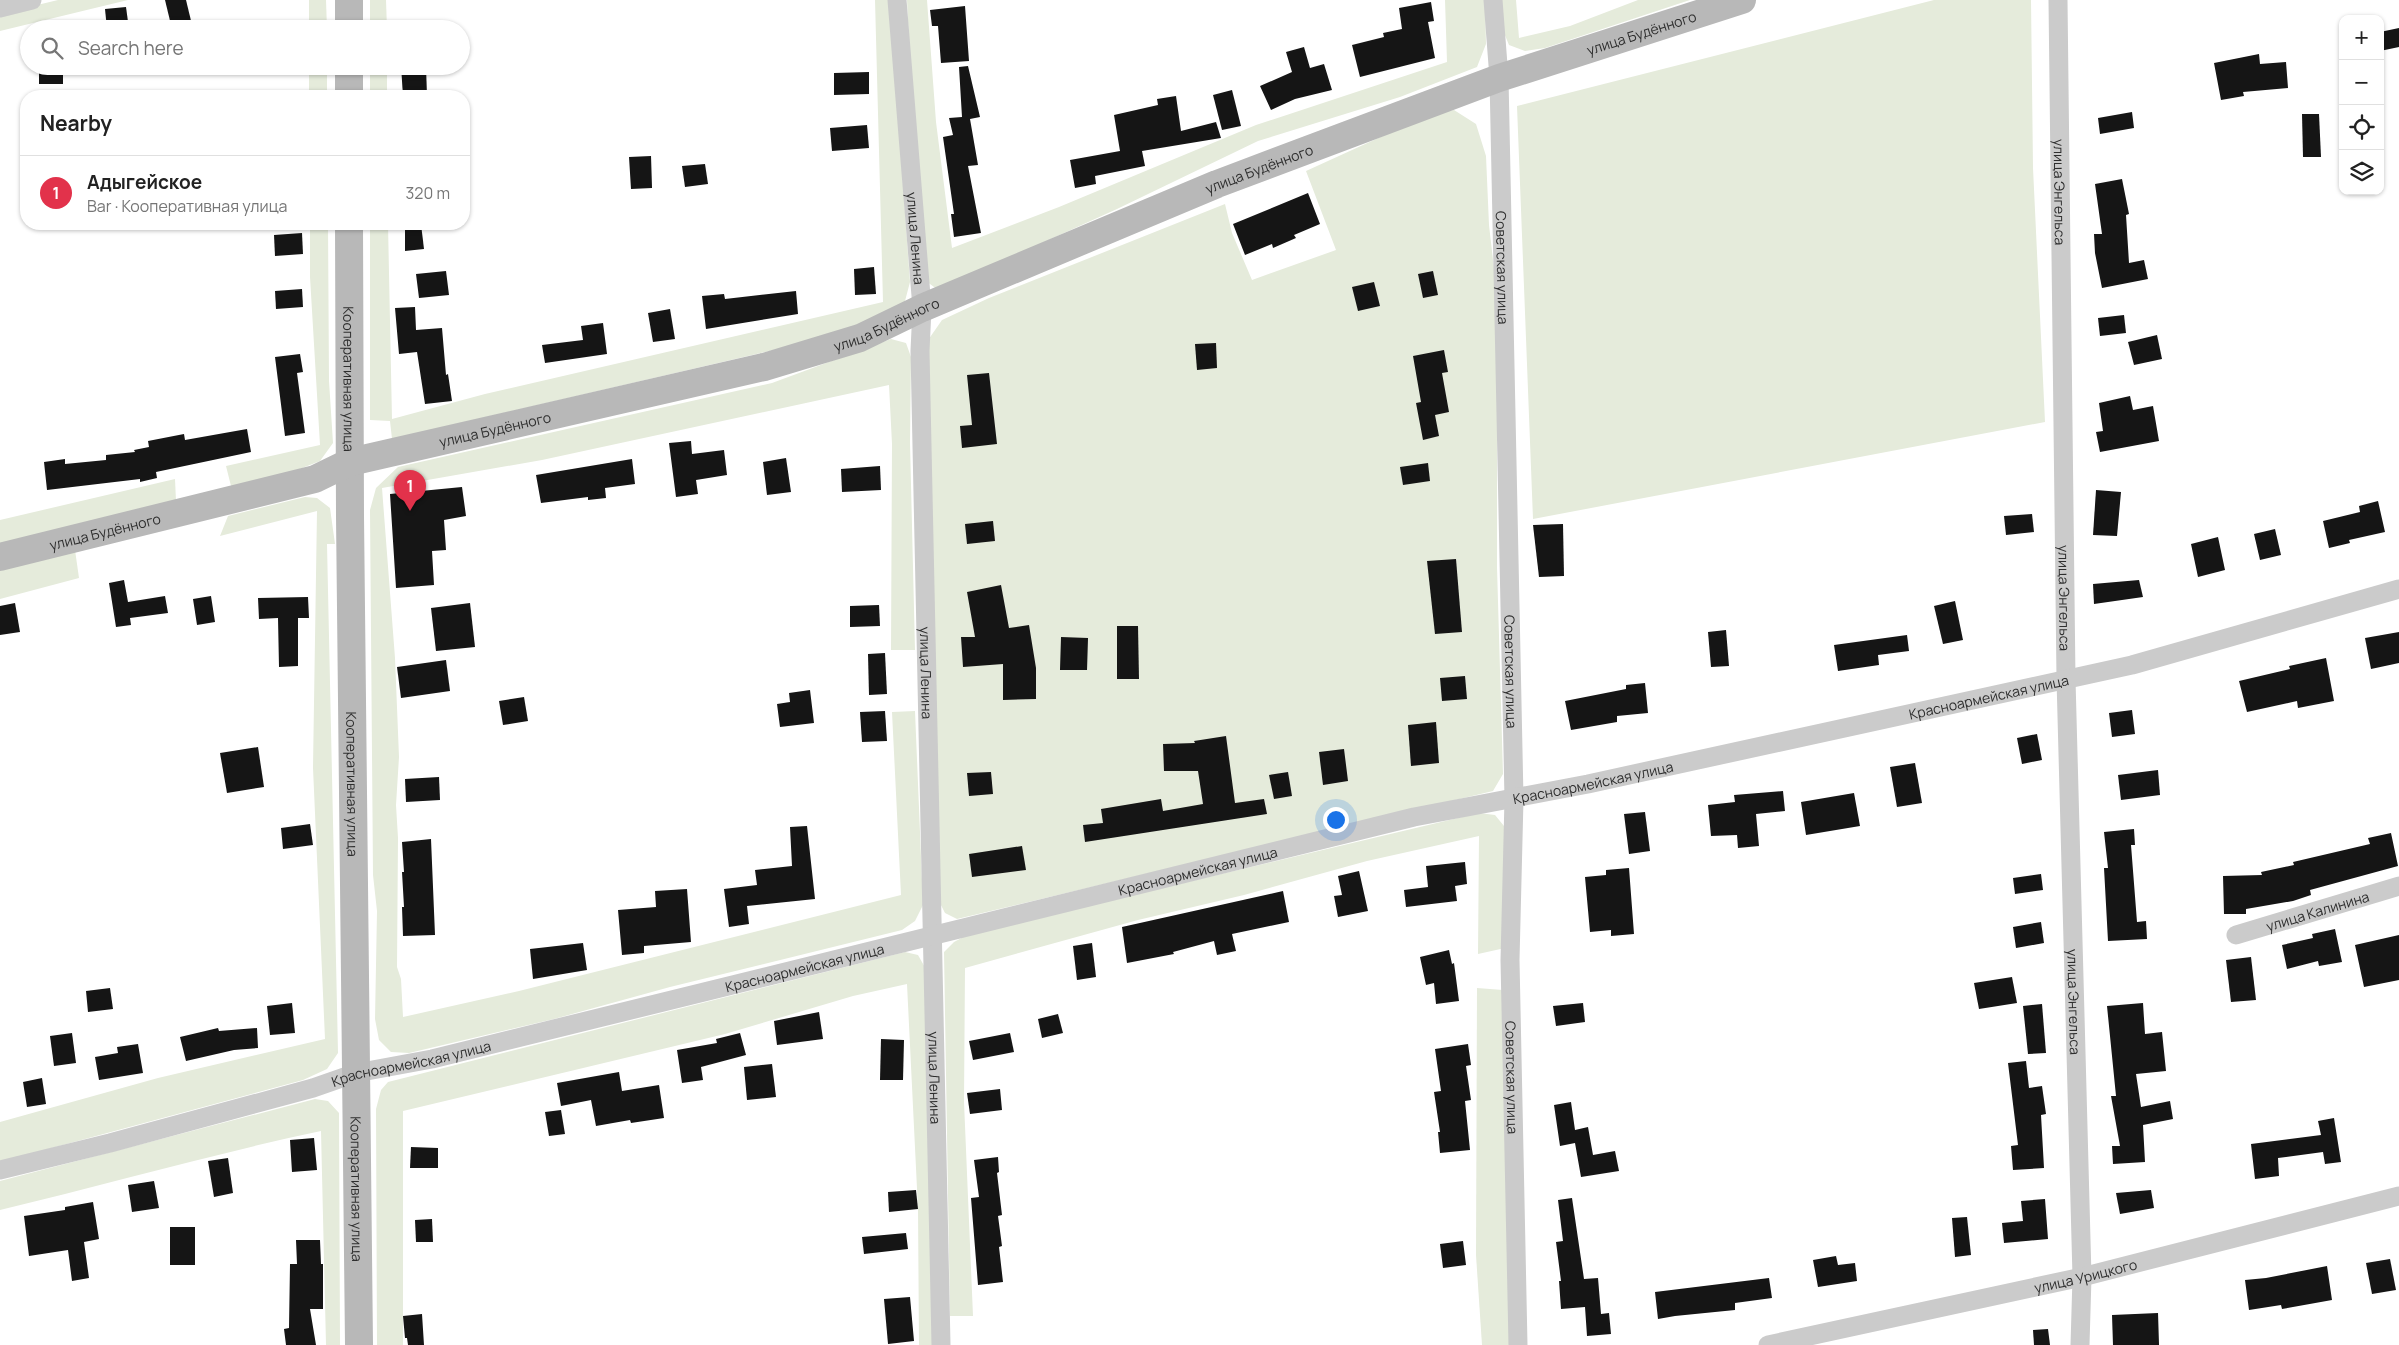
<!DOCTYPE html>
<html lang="en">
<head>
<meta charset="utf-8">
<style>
  :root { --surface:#fff; --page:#f6f6f6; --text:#222; --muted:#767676; --line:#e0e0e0; --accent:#e2324b }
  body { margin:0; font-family:Manrope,sans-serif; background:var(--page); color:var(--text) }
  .controls { position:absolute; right:15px; top:15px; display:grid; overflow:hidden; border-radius:10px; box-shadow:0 1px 4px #0004 }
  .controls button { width:45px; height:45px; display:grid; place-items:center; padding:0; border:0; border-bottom:1px solid var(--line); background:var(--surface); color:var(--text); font:25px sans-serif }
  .you { position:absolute; left:1335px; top:819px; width:18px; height:18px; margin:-12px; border:4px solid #fff; border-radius:50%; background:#1a73e8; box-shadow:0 0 0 8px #1a73e833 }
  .badge { display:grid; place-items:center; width:32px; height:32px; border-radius:50%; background:var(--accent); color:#fff; font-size:16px; font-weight:700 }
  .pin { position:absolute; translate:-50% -41px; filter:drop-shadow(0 1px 2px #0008) }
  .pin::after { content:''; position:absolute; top:26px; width:18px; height:15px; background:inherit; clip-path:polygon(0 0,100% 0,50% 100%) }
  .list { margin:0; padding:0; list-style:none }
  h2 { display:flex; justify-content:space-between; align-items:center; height:65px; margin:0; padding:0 20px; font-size:21px }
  h2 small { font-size:16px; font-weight:400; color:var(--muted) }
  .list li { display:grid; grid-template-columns:32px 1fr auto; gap:15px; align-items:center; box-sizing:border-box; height:75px; padding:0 20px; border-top:1px solid var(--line) }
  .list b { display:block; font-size:19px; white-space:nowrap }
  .list p { margin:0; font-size:16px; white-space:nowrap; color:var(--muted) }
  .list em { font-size:16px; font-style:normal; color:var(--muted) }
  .icon { flex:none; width:28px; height:28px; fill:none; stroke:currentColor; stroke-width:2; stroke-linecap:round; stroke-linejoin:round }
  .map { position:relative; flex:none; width:2399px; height:1345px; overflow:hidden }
  .search { position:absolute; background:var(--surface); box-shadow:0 1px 4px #0004; left:20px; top:20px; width:450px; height:55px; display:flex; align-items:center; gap:12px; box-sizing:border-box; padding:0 18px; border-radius:28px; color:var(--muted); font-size:19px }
  .panel { position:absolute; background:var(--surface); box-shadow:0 1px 4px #0004; left:20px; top:90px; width:450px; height:140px; border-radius:20px }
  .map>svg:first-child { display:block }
</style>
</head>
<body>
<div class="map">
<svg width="2399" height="1345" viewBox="0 0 2399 1345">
  <rect width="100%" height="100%" fill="#fff"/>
  <g fill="#e5ebdb">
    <path d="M58,0H128L0,31V14Z"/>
    <path d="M309,0H326L327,29H309Z"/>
    <path d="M370,0H386L387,29H370Z"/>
    <path d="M875,0H892L894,60L910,282L905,301L896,311L825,338L392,439L390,421L370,420V224H388L392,419L485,394L883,302Z"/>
    <path d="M907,0H927L936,122L952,248L1059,207L1256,125L1447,62L1445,0H1485L1486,44L1477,67L1400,97L1258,141L1117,209L938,290L926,281L916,184Z"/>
    <path d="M1499,0H1516L1519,38L1570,26L1638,0H1690L1545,48L1525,51L1509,45L1502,28Z"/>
    <path d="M1934,0H2031L2033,168L2045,422L1533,519L1517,106Z"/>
    <rect x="309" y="66" width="18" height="30"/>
    <rect x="370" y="66" width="17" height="30"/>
    <path d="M1454,110L1476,124L1486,156L1489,225L1497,295V567L1503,774L1493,791L957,919L945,913L940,903L926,343L942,320L989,298L1225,204L1232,233L1252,280L1336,250L1306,171L1431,114Z"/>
    <path d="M310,224H328L329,381L333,443L320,461L282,476L231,486L226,466L320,445L310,277Z"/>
    <path d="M891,339L906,343L911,357L910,443L915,650H891L892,444L889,385L542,460L382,488L395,658L399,757L396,805L398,838L397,967L401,979L403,1017L519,991L901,895L892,712L915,711L923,905L915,921L902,930L670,987L554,1019L409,1053L391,1052L379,1040L375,1019L377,911L373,875L370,510L376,488L398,467L772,383Z"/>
    <path d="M175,479L176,501L0,545V520Z"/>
    <path d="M305,497L317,498L330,508L335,544H327L338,1053L327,1069L303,1080L0,1162V1122L158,1078L325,1039L313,768L317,511L220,536L228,516Z"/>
    <path d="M75,550L79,578L0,599V569Z"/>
    <path d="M1479,813L1495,815L1504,826L1505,948L1478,954L1479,836L1367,861L1244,895L1138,920L965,968L964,1102L973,1316H950L944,952L954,942L969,934Z"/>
    <path d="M905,952L918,955L927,971L933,1345H919L918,1209L907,984L853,996L725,1034L403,1111V1345H377L376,1109L381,1090L388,1082Z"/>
    <path d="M1477,988L1503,990L1511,1345H1482L1476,1255Z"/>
    <path d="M315,1099L328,1101L339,1113L340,1345H326L321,1131C213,1154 107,1184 0,1210V1181Z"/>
  </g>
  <g fill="#151515">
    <path d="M165,0H186L193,29H172Z"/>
    <path d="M1431,2L1434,21L1428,22L1435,58L1360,77L1352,45L1384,37L1383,33L1402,29L1399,8Z"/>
    <path d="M965,6L969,61L941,63L938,26H932L930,10Z"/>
    <path d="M126,7L129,29H107L105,9Z"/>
    <path d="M2399,28V47L2380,51V32Z"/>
    <path d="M1304,47L1310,68L1324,64L1332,90L1295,99L1271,110L1260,86L1292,72L1286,52Z"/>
    <path d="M2259,54L2260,64L2286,62L2288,88L2243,92L2244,96L2221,100L2214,63Z"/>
    <rect x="39" y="66" width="24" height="18"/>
    <path d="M401,66H426L427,96H403Z"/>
    <path d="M968,66L980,117L970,119L978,165L968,166L981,233L954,237L951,214H954L943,137L953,135L949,118L962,117L959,67Z"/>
    <path d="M869,72V94L834,95V73Z"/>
    <path d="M1232,90L1241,126L1222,130L1213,95Z"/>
    <path d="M1176,96L1181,131L1216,122L1221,138L1142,151L1145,166L1095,176L1096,184L1075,188L1070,160L1120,151L1114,115L1158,105L1157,99Z"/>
    <path d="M2132,112L2134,128L2100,134L2098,118Z"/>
    <path d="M2302,114H2319L2321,157H2303Z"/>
    <path d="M867,125L869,148L832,151L830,128Z"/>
    <path d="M651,156L652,188L631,189L629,157Z"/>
    <path d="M705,164L708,184L685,187L682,166Z"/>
    <path d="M2122,179L2129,214L2126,215L2129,263L2144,260L2148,279L2102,288L2095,253L2094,234H2102L2095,184Z"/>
    <path d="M1308,193L1320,224L1294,235L1296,238L1273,248L1272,244L1245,255L1233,224Z"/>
    <path d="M405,224H421L424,249L405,251Z"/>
    <path d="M302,233L303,254L275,256L274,235Z"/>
    <path d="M874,267L876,294L855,295L854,269Z"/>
    <path d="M446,271L449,295L419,298L416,274Z"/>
    <path d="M1433,271L1438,295L1423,298L1418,274Z"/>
    <path d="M1374,282L1380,306L1358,311L1352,287Z"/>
    <path d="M302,289L303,307L276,309L275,291Z"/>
    <path d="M796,291L798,314L706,329L702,296L724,294L725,299Z"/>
    <path d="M415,307L416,330L442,328L446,375L448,374L452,401L425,404L417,352L399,354L395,308Z"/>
    <path d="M670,309L675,339L653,342L648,313Z"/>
    <path d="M2124,315L2126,333L2100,336L2098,318Z"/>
    <path d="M603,323L607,354L545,363L542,345L583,340L581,326Z"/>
    <path d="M2157,335L2162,359L2134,365L2128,342Z"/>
    <path d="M1216,343L1217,368L1197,370L1195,344Z"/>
    <path d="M1444,350L1448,372L1442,373L1449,412L1435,415L1439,436L1423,440L1416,403L1421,402L1413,356Z"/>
    <path d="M300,354L303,372L297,373L305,433L285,436L275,357Z"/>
    <path d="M989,373L997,444L962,448L960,426L972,425L967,375Z"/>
    <path d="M2130,396L2133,410L2153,406L2159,441L2100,452L2096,432L2103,431L2099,403Z"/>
    <path d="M247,429L251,452L156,472L157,478L140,482V479L47,490L44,462L65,459V464L106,460V455L135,452L134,450L149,447L148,441L184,434L185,440Z"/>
    <path d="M691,441L692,454L724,450L727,475L696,480L698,494L676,497L669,443Z"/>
    <path d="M786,458L791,492L767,495L763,462Z"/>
    <path d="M632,459L635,484L605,488L606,498L588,500V497L541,503L536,475Z"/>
    <path d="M1428,463L1430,481L1403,485L1400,467Z"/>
    <path d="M880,466L881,490L842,492L841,469Z"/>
    <path d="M462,487L466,516L444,520L446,550L432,551L434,585L396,588L390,494Z"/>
    <path d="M2096,490L2121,492L2117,536L2093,535Z"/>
    <path d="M2378,501L2385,532L2349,540L2350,543L2329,548L2323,521L2360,512L2359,506Z"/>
    <path d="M2032,514L2034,532L2006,535L2004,516Z"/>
    <path d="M993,521L995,541L967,544L965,524Z"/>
    <path d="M1563,524L1564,576L1539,577L1533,525Z"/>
    <path d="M2275,529L2281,555L2260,560L2254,534Z"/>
    <path d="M2218,537L2225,570L2198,577L2191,544Z"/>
    <path d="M1456,559L1462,632L1435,634L1427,561Z"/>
    <path d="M124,580L128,602L165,596L168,613L130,618L131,625L116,627L109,583Z"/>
    <path d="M2139,580L2143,597L2094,604L2093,584Z"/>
    <path d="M1001,585L1009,628L1029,625L1036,668V699L1003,700V664L963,667L961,637H975L967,592Z"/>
    <path d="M211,596L215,622L197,625L193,599Z"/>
    <path d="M308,597L309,618H298V666L279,667L278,618L259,619L258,598Z"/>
    <path d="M1955,601L1963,640L1943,644L1934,606Z"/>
    <path d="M15,603L20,632L0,635V606Z"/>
    <path d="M470,603L475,647L436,651L431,608Z"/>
    <path d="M879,605L880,626L850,627V606Z"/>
    <path d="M1117,626H1138L1139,679H1117Z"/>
    <path d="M1726,630L1729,666L1711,667L1708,632Z"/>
    <path d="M2399,632V663L2371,669L2365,638Z"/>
    <path d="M1907,635L1909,651L1878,655L1879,665L1838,671L1834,645Z"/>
    <path d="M1061,637L1088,638L1087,670H1060Z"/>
    <path d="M885,653L887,694L869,695L868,654Z"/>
    <path d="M2326,658L2334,701L2298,708L2297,701L2247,712L2239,681L2290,669L2289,666Z"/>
    <path d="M446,660L450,691L401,698L397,667Z"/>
    <path d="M1465,676L1467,699L1442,701L1440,678Z"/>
    <path d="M1645,683L1648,713L1617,716V722L1571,730L1565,701L1626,689V685Z"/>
    <path d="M810,690L814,723L780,727L777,704L790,702L789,693Z"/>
    <path d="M524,697L528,721L503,725L499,701Z"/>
    <path d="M2132,710L2135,734L2112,737L2109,713Z"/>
    <path d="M885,711L887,741L862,742L860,712Z"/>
    <path d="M1436,722L1439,763L1411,766L1408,725Z"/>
    <path d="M2037,734L2042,760L2022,764L2017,738Z"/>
    <path d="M1226,736L1235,803L1264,799L1267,814L1085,842L1083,825L1103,823L1101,809L1161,799L1163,811L1203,804L1198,771H1164L1163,744L1195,743L1194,741Z"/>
    <path d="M258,747L264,787L227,793L220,753Z"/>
    <path d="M1344,749L1348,781L1323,785L1319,752Z"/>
    <path d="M1915,763L1922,803L1897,807L1890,767Z"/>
    <path d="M2158,770L2160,795L2121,800L2118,775Z"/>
    <path d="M991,772L993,794L969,796L967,773Z"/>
    <path d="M1288,772L1292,796L1274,799L1269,775Z"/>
    <path d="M439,777L440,800L406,802L405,779Z"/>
    <path d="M1783,791L1785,811L1756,814L1759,846L1738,848L1737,835L1711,836L1708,805L1735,802L1734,795Z"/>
    <path d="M1854,793L1860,826L1806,835L1801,802Z"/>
    <path d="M1645,812L1650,851L1629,854L1624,814Z"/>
    <path d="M310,824L313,845L283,849L281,828Z"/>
    <path d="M807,826L815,899L747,906L749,924L729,927L724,889L757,885L755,870L792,866L790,827Z"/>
    <path d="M2134,829L2135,845H2131L2137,922L2146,921L2147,939L2108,941L2104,868H2108L2104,832Z"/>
    <path d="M2391,833L2398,866L2310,890L2311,895L2293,901L2246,909V914H2224L2223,876L2262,875L2261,872L2294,865L2293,862L2370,844L2368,838Z"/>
    <path d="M431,839L435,935L403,936L402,907H404L402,872H404L402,842Z"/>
    <path d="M1022,846L1026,870L972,877L969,854Z"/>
    <path d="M1465,862L1467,884L1455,886L1457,901L1406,907L1404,890L1428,887L1426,866Z"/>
    <path d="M1629,868L1634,934L1611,936V930L1590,932L1585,877L1606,875V870Z"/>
    <path d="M1359,871L1368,911L1338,917L1334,896L1342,895L1338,876Z"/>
    <path d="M2041,874L2043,890L2015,894L2013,878Z"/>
    <path d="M687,889L691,942L644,946V953L622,955L618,910L656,907L655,891Z"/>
    <path d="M1283,891L1289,922L1232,934L1236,951L1217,955L1214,941L1173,952L1174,954L1127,963L1122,927Z"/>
    <path d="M2041,922L2044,943L2016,948L2013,927Z"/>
    <path d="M2335,929L2342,962L2319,966L2318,961L2287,969L2282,945L2313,938L2312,934Z"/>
    <path d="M2399,935V980L2364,987L2355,945Z"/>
    <path d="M583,943L587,970L533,979L530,949Z"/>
    <path d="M1092,943L1096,977L1077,980L1073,946Z"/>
    <path d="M1449,950L1452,964L1454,963L1459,1001L1436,1004L1434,983L1426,985L1420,957Z"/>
    <path d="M2251,957L2256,1000L2231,1002L2226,960Z"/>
    <path d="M2012,977L2017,1003L1979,1009L1974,983Z"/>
    <path d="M110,988L113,1009L88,1012L86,991Z"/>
    <path d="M292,1003L295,1033L270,1035L267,1006Z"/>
    <path d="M1583,1003L1585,1022L1556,1026L1553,1006Z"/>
    <path d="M2143,1003L2145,1034L2162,1032L2166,1071L2136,1074L2141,1107L2170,1101L2173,1119L2143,1125L2145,1162L2113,1164L2112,1146H2120L2111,1096H2116L2107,1006Z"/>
    <path d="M2042,1004L2046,1053L2028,1054L2023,1006Z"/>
    <path d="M819,1012L823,1039L777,1045L774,1021Z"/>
    <path d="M1058,1014L1063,1033L1042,1038L1038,1019Z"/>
    <path d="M218,1028L219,1031L257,1028L258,1048L234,1050L186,1061L180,1037Z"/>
    <path d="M72,1033L76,1063L54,1066L50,1036Z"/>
    <path d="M740,1033L746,1055L701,1067L703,1080L682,1083L677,1050L717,1043L716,1039Z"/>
    <path d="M1010,1033L1014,1052L973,1060L969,1041Z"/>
    <path d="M881,1039L904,1040L903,1080H880Z"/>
    <path d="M138,1044L143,1073L99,1080L95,1057L118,1053L117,1047Z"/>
    <path d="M1468,1044L1471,1065L1466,1066L1471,1100L1465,1101L1470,1150L1440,1153L1438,1132H1440L1434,1092L1441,1091L1435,1049Z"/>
    <path d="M2026,1061L2029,1088L2042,1086L2046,1114L2041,1115L2044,1168L2013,1170L2011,1146L2018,1145L2008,1063Z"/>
    <path d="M772,1064L776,1097L747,1100L744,1067Z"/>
    <path d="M619,1072L622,1091L659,1085L664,1118L631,1123L630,1120L596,1126L591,1100L561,1106L557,1083Z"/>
    <path d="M42,1078L46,1104L27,1107L23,1082Z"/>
    <path d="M1000,1089L1002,1110L970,1114L967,1093Z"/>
    <path d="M1571,1102L1575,1130L1588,1127L1593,1155L1615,1151L1619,1171L1581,1177L1575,1143L1560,1146L1554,1105Z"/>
    <path d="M561,1110L565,1134L549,1136L545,1112Z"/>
    <path d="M2334,1118L2341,1162L2325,1164L2323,1152L2278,1158L2279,1176L2255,1179L2251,1144L2321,1135L2318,1121Z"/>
    <path d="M314,1138L317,1170L292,1172L290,1140Z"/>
    <path d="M411,1147L438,1148V1168H410Z"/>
    <path d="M998,1157L999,1172L997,1173L1002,1215L998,1216L1002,1246L999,1247L1003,1282L978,1285L971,1198L979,1197L974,1160Z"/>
    <path d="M228,1158L233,1193L214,1197L208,1161Z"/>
    <path d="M154,1181L159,1208L132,1212L128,1185Z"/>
    <path d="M916,1190L918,1209L889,1212L888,1192Z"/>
    <path d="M2151,1190L2154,1208L2120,1214L2116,1193Z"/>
    <path d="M1572,1198L1584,1279L1598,1278L1601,1314L1609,1313L1611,1334L1587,1336L1585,1307L1561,1309L1559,1281H1561L1556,1242L1563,1241L1558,1200Z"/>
    <path d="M2045,1199L2048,1239L2004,1243L2002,1223L2023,1221L2021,1201Z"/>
    <path d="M93,1202L99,1239L84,1242L89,1278L72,1281L68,1250L29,1256L24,1216L65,1210V1207Z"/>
    <path d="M1967,1217L1971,1255L1955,1257L1952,1218Z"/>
    <path d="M432,1219L433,1242H416L415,1220Z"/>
    <rect x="170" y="1227" width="25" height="38"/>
    <path d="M906,1233L908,1249L864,1254L862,1237Z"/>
    <path d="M296,1240H320L321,1264H323V1309H310L316,1345H286L284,1329L289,1328L290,1264H297Z"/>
    <path d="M1463,1241L1466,1265L1443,1268L1440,1244Z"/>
    <path d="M1836,1256L1838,1265L1855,1263L1857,1281L1818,1287L1813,1260Z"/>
    <path d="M2390,1259L2396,1290L2372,1294L2366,1263Z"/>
    <path d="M2327,1266L2332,1300L2282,1309L2281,1305L2249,1310L2245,1280L2266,1278Z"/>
    <path d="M1769,1278L1772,1298L1735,1303V1310L1675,1316L1658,1319L1655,1292Z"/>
    <path d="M910,1297L914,1341L888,1344L884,1299Z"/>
    <path d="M2158,1313L2159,1345H2113L2112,1315Z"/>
    <path d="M422,1314L424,1345H408L407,1338H405L403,1316Z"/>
    <path d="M2048,1329L2050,1345H2034L2033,1330Z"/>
  </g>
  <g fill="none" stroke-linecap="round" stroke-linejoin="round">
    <g stroke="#cbcbcb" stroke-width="19">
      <path id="s1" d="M897,0L922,308L920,351L941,1345"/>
      <path id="s2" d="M1493,0L1499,78L1514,799L1510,960L1518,1345"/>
      <path id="s3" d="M2058,0L2066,679L2082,1277L2080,1345"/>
      <path d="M0,8L32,0"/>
      <path id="s4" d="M2236,935L2399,886"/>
      <path id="s5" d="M0,1170L110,1143L313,1088L356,1073L432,1059L1414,817L1588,784L2132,665L2399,589"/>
      <path id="s6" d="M1768,1345L2082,1277L2399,1196"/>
    </g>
    <g stroke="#b8b8b8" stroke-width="28">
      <path d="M349,0V29"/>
      <path d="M349,66V96"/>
      <path id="s7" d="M349,224L350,516L359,1345"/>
      <path id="s8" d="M0,557L315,479L350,462L764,367L860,338L922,308L1217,184L1499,78L1742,0"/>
    </g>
  </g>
  <g text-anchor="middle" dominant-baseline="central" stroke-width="5" stroke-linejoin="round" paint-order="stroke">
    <g font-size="14" fill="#2e2e2e" stroke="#fff">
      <text stroke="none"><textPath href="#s8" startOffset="1728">улица Будённого</textPath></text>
      <text stroke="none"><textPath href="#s8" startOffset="1322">улица Будённого</textPath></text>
      <text stroke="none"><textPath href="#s3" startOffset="192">улица Энгельса</textPath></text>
      <text stroke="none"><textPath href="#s1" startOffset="239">улица Ленина</textPath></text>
      <text stroke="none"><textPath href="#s2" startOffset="268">Советская улица</textPath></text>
      <text stroke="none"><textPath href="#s8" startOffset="918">улица Будённого</textPath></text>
      <text stroke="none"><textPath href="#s7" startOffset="155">Кооперативная улица</textPath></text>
      <text stroke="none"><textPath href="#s8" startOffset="512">улица Будённого</textPath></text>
      <text stroke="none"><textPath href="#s8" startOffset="108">улица Будённого</textPath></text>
      <text stroke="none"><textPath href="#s3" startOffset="598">улица Энгельса</textPath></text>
      <text stroke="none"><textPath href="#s1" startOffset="674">улица Ленина</textPath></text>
      <text stroke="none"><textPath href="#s2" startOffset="672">Советская улица</textPath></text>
      <text stroke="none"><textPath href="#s5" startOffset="2045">Красноармейская улица</textPath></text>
      <text stroke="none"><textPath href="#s5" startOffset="1640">Красноармейская улица</textPath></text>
      <text stroke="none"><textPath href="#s7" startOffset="560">Кооперативная улица</textPath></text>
      <text stroke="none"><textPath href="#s5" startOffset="1235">Красноармейская улица</textPath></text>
      <text stroke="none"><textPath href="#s4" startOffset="85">улица Калинина</textPath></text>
      <text stroke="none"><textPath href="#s5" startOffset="830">Красноармейская улица</textPath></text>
      <text stroke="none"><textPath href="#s3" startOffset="1002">улица Энгельса</textPath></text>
      <text stroke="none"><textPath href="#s5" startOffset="425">Красноармейская улица</textPath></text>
      <text stroke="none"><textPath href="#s1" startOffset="1079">улица Ленина</textPath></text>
      <text stroke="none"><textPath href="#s2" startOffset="1078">Советская улица</textPath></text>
      <text stroke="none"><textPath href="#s7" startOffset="965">Кооперативная улица</textPath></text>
      <text stroke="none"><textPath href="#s6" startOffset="325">улица Урицкого</textPath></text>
    </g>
  </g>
</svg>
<div class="controls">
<button>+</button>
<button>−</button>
<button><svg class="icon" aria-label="locate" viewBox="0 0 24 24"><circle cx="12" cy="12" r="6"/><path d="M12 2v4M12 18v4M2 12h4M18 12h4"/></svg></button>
<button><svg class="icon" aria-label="layers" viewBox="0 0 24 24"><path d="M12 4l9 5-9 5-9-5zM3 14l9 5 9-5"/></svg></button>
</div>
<div class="you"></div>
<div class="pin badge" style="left:410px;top:511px">1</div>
<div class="search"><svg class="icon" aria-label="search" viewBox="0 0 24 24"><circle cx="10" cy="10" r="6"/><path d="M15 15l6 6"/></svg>Search here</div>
<section class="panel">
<h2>Nearby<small></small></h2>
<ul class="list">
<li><span class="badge">1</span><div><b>Адыгейское</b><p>Bar · Кооперативная улица</p></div><em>320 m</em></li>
</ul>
</section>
</div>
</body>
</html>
